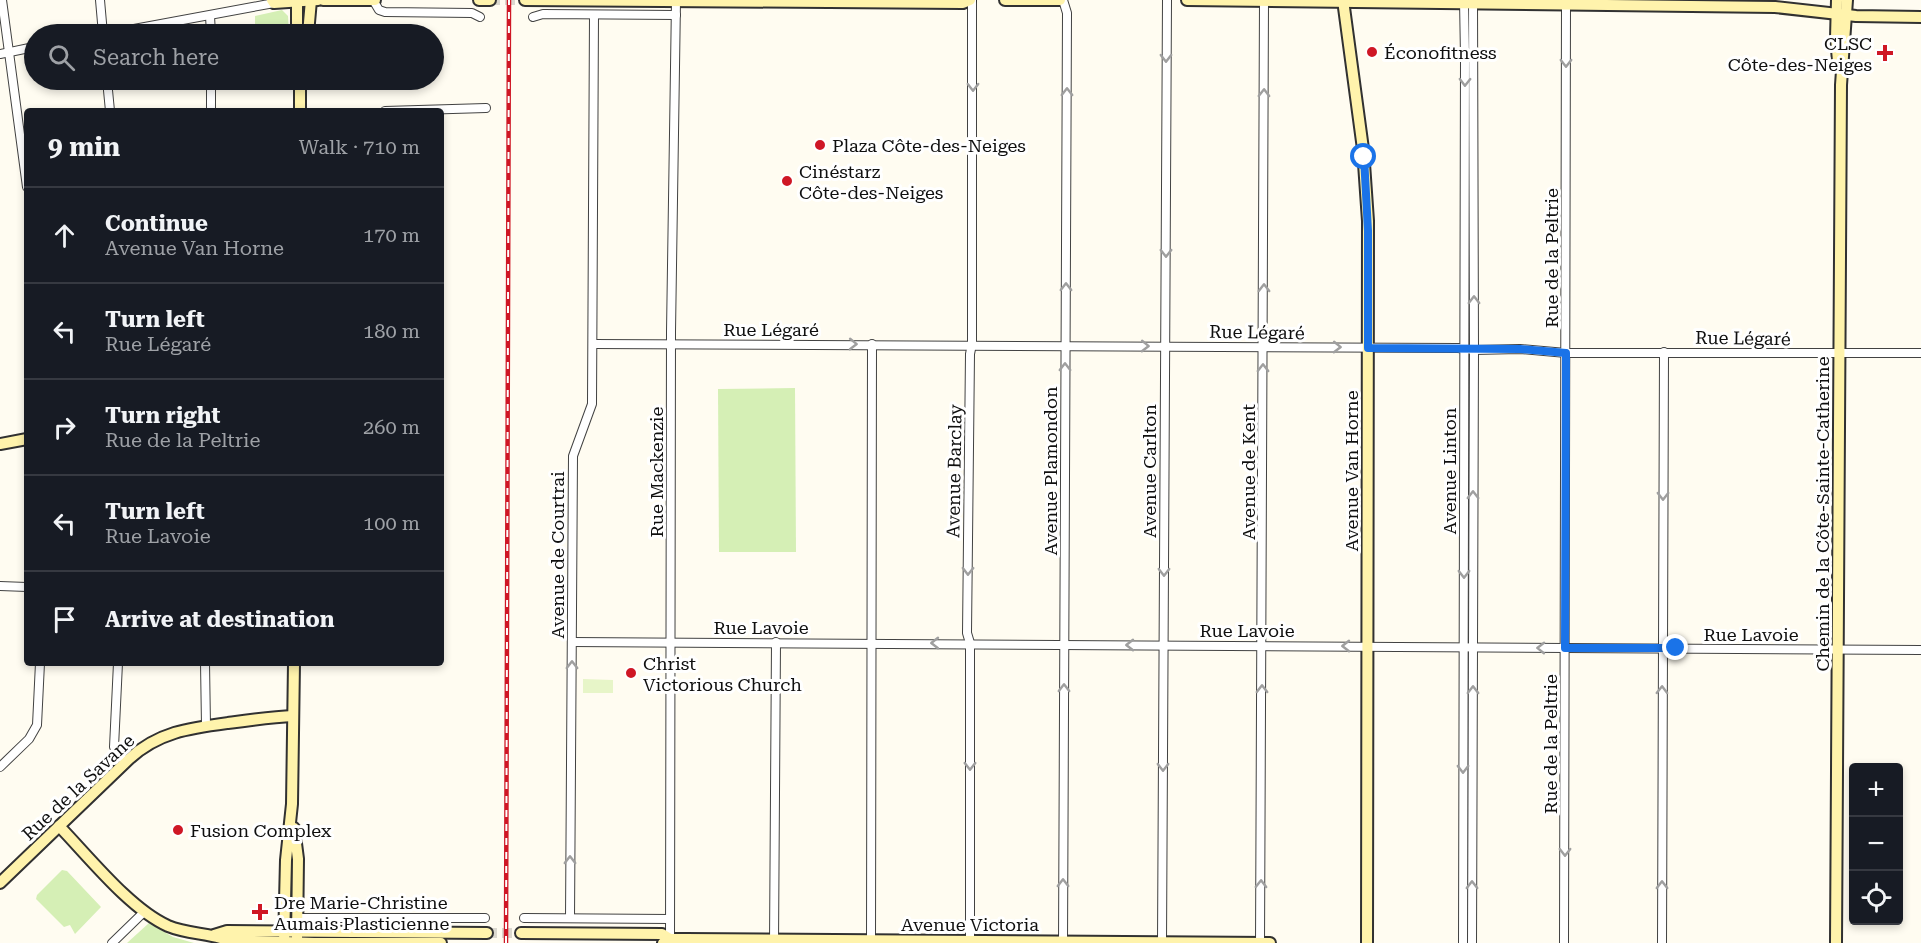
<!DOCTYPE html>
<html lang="en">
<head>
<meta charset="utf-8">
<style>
  :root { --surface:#171b24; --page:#242831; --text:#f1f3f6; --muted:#9ea1a6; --line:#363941 }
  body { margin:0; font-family:"Roboto Serif",serif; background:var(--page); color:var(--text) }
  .controls { position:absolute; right:18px; bottom:18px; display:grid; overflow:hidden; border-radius:6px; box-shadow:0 3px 9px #0003 }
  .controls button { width:54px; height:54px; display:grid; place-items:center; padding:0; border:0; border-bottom:2px solid var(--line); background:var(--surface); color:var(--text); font:30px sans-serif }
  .stop { position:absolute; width:18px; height:18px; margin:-14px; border:4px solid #1a73e8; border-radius:50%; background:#fff }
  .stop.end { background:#1a73e8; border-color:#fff; box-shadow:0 2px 6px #0008 }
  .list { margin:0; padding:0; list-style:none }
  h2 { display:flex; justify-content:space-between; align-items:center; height:78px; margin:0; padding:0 24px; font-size:26px }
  h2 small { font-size:20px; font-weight:400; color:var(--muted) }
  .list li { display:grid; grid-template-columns:39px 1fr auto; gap:18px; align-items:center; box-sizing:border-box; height:96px; padding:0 24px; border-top:2px solid var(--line) }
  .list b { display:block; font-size:22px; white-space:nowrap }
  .list p { margin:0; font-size:20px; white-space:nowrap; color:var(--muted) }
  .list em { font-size:20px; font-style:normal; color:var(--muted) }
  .icon { flex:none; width:33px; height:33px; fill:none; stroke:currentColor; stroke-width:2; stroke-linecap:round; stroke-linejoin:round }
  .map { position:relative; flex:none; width:1921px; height:943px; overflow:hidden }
  .search { position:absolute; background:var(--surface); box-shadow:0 3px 9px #0003; left:24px; top:24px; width:420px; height:66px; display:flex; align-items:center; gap:15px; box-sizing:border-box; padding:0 21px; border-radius:33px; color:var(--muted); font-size:22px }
  .panel { position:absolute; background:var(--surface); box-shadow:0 3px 9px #0003; left:24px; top:108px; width:420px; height:558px; border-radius:6px }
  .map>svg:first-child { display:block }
</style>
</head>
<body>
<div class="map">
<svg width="1921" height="943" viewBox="0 0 1921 943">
  <rect width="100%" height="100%" fill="#fffcf1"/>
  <g fill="#d5efb5">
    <path d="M282,10L288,16L289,34H255V16Z"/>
    <path d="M795,388L796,552H719L718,389Z"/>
    <path d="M62,870L67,871L101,907L75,934L70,925L64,927L36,899L37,895Z"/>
    <path d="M149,923L173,937L194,943H127Z"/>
  </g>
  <path fill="#e7f5c8" d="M583,679L613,680V693H583Z"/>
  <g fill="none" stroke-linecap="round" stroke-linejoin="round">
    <g stroke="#dbd8cf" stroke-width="10" stroke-dasharray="10 5" stroke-linecap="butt">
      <path d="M490,0H525"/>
      <path d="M487,933H521"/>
    </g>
    <defs>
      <g id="street">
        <path d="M2,0L27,187"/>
        <path d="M100,0L103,34"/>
        <path d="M373,0L379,10L385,12L472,13L480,17"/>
        <path d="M1063,0L1067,13L1063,943"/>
        <path d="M210,16L211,34"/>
        <path d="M533,17L543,14L676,15"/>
        <path d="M107,34L274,3L275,0"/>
        <path d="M0,54L34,47"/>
        <path d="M107,80L110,111"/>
        <path d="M211,111V80"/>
        <path d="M385,111L486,108"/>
        <path d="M593,344L1458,348L1474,350L1520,349L1566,353H1921"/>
        <path d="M0,586L27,587"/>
        <path d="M572,642L1921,650"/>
        <path d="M118,663L114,747L125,762"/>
        <path d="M205,663L206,726"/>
        <path d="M0,767L29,739L37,725L40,663"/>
        <path d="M297,918H485"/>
        <path d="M524,918L670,919"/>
        <path d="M570,918L573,456L592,404L594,15"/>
        <path d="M871,940L872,344"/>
        <path d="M670,942L671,332L676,1"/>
        <path d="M112,943L144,912"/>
        <path d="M774,943L776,642"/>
        <path d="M970,943V643L967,633L970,354L972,344V0"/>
        <path d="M1162,943L1167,0"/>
        <path d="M1260,943L1264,1"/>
        <path d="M1463,943L1465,57L1464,0"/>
        <path d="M1472,943L1474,350L1473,0"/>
        <path d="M1564,943L1566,4"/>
        <path d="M1662,943L1664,352"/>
      </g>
      <g id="secondary">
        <path d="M272,0L274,3L318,0"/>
        <path d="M297,0V34"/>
        <path d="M323,0H375"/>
        <path d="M479,0H490"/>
        <path d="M525,0L963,3L970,0"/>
        <path d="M1005,0H1060"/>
        <path d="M1187,0L1775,7L1856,16L1921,17"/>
        <path d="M1343,0L1363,149L1368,221L1367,943"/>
        <path d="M1837,0L1836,38L1838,61"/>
        <path d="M308,34L311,0"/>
        <path d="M300,80V111"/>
        <path d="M0,444L27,439"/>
        <path d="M59,826C89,857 130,909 168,926C187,934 208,933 227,940L314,943H441"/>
        <path d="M294,828L298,859L297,938"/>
        <path d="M0,883L129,759C158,732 190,728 228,723C250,720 271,717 293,716"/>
        <path d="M521,933L662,934L670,939"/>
        <path d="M214,935L227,931L487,933"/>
        <path d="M284,943L286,860L292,804L294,663"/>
        <path d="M663,943L670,939H685L1270,943"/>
        <path d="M1836,943L1841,85L1847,0"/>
      </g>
    </defs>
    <use href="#street" stroke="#424242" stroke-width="10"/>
    <use href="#secondary" stroke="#313131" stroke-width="14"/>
    <use href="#street" stroke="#fff" stroke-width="8"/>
    <use href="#secondary" stroke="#fff3ac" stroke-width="10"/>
    <defs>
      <path id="rail" d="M506,943L509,0"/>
    </defs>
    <use href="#rail" stroke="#cf1725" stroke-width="4.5"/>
    <use href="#rail" stroke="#fff" stroke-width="2" stroke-dasharray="7" stroke-linecap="butt"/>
  </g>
  <defs><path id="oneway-chevron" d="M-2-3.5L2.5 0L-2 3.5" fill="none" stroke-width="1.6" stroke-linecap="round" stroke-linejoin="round" transform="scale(1.5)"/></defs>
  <g stroke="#9f9f9f">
    <use href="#oneway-chevron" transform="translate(1166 58) rotate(90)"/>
    <use href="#oneway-chevron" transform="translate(1566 63) rotate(90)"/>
    <use href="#oneway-chevron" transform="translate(1465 82) rotate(91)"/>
    <use href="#oneway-chevron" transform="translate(973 87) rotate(90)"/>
    <use href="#oneway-chevron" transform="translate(1067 92) rotate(-90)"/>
    <use href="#oneway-chevron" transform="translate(1264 93) rotate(-89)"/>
    <use href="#oneway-chevron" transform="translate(1166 253) rotate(90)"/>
    <use href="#oneway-chevron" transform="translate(1066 287) rotate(-90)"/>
    <use href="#oneway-chevron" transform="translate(1264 288) rotate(-90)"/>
    <use href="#oneway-chevron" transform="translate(1474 300) rotate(-90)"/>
    <use href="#oneway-chevron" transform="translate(853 344) rotate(1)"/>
    <use href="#oneway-chevron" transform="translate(1145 346) rotate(1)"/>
    <use href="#oneway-chevron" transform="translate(1337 347) rotate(1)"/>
    <use href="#oneway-chevron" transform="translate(1065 367) rotate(-90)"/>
    <use href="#oneway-chevron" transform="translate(1263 368) rotate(-90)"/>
    <use href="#oneway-chevron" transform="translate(1473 495) rotate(-90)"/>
    <use href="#oneway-chevron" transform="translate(1663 496) rotate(90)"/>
    <use href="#oneway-chevron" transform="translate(968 571) rotate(91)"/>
    <use href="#oneway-chevron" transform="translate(1164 572) rotate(90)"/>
    <use href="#oneway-chevron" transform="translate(1464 574) rotate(90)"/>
    <use href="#oneway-chevron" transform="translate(935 643) rotate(-180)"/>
    <use href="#oneway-chevron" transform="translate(1130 645) rotate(-180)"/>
    <use href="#oneway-chevron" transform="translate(1346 646) rotate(-180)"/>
    <use href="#oneway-chevron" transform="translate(1541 648) rotate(-179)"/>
    <use href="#oneway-chevron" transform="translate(572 665) rotate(-90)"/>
    <use href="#oneway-chevron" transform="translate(1064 688) rotate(-90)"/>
    <use href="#oneway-chevron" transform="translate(1262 689) rotate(-90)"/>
    <use href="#oneway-chevron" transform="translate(1473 690) rotate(-90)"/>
    <use href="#oneway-chevron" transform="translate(1662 690) rotate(-89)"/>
    <use href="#oneway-chevron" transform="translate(970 766) rotate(90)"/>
    <use href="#oneway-chevron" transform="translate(1163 767) rotate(90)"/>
    <use href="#oneway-chevron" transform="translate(1463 769) rotate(90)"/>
    <use href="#oneway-chevron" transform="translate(1565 852) rotate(90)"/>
    <use href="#oneway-chevron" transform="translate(570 860) rotate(-90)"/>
    <use href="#oneway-chevron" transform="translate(1063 883) rotate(-90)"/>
    <use href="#oneway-chevron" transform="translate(1261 884) rotate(-89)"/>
    <use href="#oneway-chevron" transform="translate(1472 885) rotate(-90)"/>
    <use href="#oneway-chevron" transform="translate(1662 885) rotate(-90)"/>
  </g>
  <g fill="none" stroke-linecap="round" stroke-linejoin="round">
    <path stroke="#1a73e8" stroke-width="8" d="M1364,157L1368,231V348L1520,349L1566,353L1565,648H1676"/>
  </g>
  <g fill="#cf1725" stroke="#fff" stroke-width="2">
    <circle cx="1372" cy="52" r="6"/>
    <path d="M1882 44h6v6h6v6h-6v6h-6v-6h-6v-6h6z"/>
    <circle cx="820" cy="145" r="6"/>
    <circle cx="787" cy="181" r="6"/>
    <circle cx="631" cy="673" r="6"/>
    <circle cx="178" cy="830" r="6"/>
    <path d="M257 903h6v6h6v6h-6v6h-6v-6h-6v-6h6z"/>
  </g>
  <g text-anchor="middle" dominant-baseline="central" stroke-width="6" stroke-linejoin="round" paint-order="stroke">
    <g font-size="18" fill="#0f0f0f" stroke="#fff" text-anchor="start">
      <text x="1872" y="43" text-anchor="end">CLSC<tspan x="1872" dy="21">Côte-des-Neiges</tspan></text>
      <text x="1384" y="52">Éconofitness</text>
      <text x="832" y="145">Plaza Côte-des-Neiges</text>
      <text x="799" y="171">Cinéstarz<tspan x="799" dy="21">Côte-des-Neiges</tspan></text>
      <text x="643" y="663">Christ<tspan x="643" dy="21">Victorious Church</tspan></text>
      <text x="190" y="830">Fusion Complex</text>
      <text x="274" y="902">Dre Marie-Christine<tspan x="274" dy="21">Aumais Plasticienne</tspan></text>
    </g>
    <g font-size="18" fill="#0f0f0f" stroke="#fff">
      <text transform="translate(1551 258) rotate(-90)">Rue de la Peltrie</text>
      <text x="771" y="329">Rue Légaré</text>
      <text transform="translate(1257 332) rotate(1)">Rue Légaré</text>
      <text transform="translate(1743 338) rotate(1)">Rue Légaré</text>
      <text transform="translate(954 471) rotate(-89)">Avenue Barclay</text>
      <text transform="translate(1050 471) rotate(-90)">Avenue Plamondon</text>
      <text transform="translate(1149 471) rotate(-90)">Avenue Carlton</text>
      <text transform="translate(1351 471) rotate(-90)">Avenue Van Horne</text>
      <text transform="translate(1449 471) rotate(-90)">Avenue Linton</text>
      <text transform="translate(656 472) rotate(-90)">Rue Mackenzie</text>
      <text transform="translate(1248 472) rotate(-90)">Avenue de Kent</text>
      <text transform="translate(1822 514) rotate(-90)">Chemin de la Côte-Sainte-Catherine</text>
      <text transform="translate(557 555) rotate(-90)">Avenue de Courtrai</text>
      <text x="761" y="627">Rue Lavoie</text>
      <text x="1247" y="630">Rue Lavoie</text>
      <text x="1751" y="634">Rue Lavoie</text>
      <text transform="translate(1550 744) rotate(-90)">Rue de la Peltrie</text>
      <text transform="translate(78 787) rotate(-43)">Rue de la Savane</text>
      <text x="970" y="924">Avenue Victoria</text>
    </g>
  </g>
</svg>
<div class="controls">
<button>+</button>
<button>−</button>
<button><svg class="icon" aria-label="locate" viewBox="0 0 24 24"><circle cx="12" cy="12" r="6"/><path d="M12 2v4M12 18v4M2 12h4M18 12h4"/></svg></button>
</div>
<div class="stop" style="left:1364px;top:157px"></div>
<div class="stop end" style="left:1676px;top:648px"></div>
<div class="search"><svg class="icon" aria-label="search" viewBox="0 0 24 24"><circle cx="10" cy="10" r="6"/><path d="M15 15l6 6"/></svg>Search here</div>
<section class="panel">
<h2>9 min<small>Walk · 710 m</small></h2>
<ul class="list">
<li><svg class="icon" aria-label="ahead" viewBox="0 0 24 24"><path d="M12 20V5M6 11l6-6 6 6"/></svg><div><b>Continue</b><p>Avenue Van Horne</p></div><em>170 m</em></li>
<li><svg class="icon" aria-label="left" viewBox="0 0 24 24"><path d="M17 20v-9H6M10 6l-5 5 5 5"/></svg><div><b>Turn left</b><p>Rue Légaré</p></div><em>180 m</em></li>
<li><svg class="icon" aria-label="right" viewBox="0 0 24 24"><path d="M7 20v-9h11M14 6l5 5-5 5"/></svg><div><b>Turn right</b><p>Rue de la Peltrie</p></div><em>260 m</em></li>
<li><svg class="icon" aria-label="left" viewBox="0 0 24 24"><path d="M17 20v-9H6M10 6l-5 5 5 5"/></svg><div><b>Turn left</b><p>Rue Lavoie</p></div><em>100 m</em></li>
<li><svg class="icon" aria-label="arrive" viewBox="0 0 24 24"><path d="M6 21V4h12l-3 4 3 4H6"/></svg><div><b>Arrive at destination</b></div></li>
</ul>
</section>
</div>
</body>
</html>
